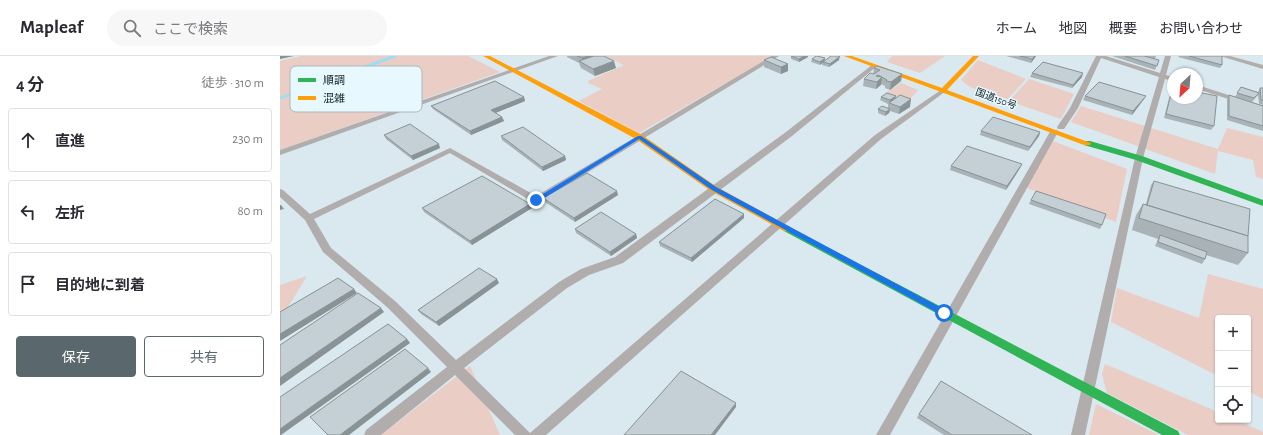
<!DOCTYPE html>
<html lang="ja">
<head>
<meta charset="utf-8">
<style>
  :root { --surface:#fff; --page:#f7f7f7; --text:#2b2b33; --muted:#7c7c81; --line:#e1e1e2; --accent:#5a676c }
  body { margin:0; font-family:"Alegreya Sans","Noto Sans JP",sans-serif; background:var(--page); color:var(--text) }
  .controls { position:absolute; right:12px; bottom:12px; display:grid; overflow:hidden; border-radius:4px; box-shadow:0 1px 3px #0004 }
  .controls button { width:36px; height:36px; display:grid; place-items:center; padding:0; border:0; border-bottom:1px solid var(--line); background:var(--surface); color:var(--text); font:20px sans-serif }
  .compass { position:absolute; left:887px; top:12px; width:36px; height:36px; border-radius:50%; background:var(--surface); box-shadow:0 1px 3px #0004; rotate:206deg }
  .stop { position:absolute; width:12px; height:12px; margin:-9px; border:3px solid #1a73e8; border-radius:50%; background:#fff }
  .stop.end { background:#1a73e8; border-color:#fff; box-shadow:0 1px 4px #0008 }
  .list { margin:0; padding:0; list-style:none }
  h2 { display:flex; justify-content:space-between; align-items:center; height:52px; margin:0; padding:0 16px; font-size:17px }
  h2 small { font-size:13px; font-weight:400; color:var(--muted) }
  .list li { display:grid; grid-template-columns:26px 1fr auto; gap:12px; align-items:center; box-sizing:border-box; height:64px; margin:0 8px 8px; padding:0 8px; border:1px solid var(--line); border-radius:4px }
  .list b { display:block; font-size:15px; white-space:nowrap }
  .list em { font-size:13px; font-style:normal; color:var(--muted) }
  .actions { display:flex; gap:8px; padding:12px 16px }
  .actions a { flex:1; padding:9px 0; border:1px solid var(--accent); border-radius:4px; text-align:center; font-size:14px; color:var(--accent) }
  .actions .main { background:var(--accent); color:#fff }
  .icon { flex:none; width:22px; height:22px; fill:none; stroke:currentColor; stroke-width:2; stroke-linecap:round; stroke-linejoin:round }
  .map { position:relative; flex:none; width:983px; height:379px; overflow:hidden }
  header { display:flex; align-items:center; gap:24px; box-sizing:border-box; height:56px; padding:0 20px; background:var(--surface); border-bottom:1px solid var(--line) }
  header strong { font-size:19px }
  nav { display:flex; gap:22px; margin-inline-start:auto; font-size:14px }
  .search { width:280px; height:36px; background:var(--page); display:flex; align-items:center; gap:10px; box-sizing:border-box; padding:0 14px; border-radius:22px; color:var(--muted); font-size:15px }
  main { display:flex }
  aside { flex:1; background:var(--surface) }
  .map>svg:first-child { display:block }
</style>
</head>
<body>
<header>
<strong>Mapleaf</strong>
<div class="search"><svg class="icon" aria-label="search" viewBox="0 0 24 24"><circle cx="10" cy="10" r="6"/><path d="M15 15l6 6"/></svg>ここで検索</div>
<nav><a>ホーム</a><a>地図</a><a>概要</a><a>お問い合わせ</a></nav>
</header>
<main>
<aside>
<h2>4 分<small>徒歩 · 310 m</small></h2>
<ul class="list">
<li><svg class="icon" aria-label="ahead" viewBox="0 0 24 24"><path d="M12 20V5M6 11l6-6 6 6"/></svg><div><b>直進</b></div><em>230 m</em></li>
<li><svg class="icon" aria-label="left" viewBox="0 0 24 24"><path d="M17 20v-9H6M10 6l-5 5 5 5"/></svg><div><b>左折</b></div><em>80 m</em></li>
<li><svg class="icon" aria-label="arrive" viewBox="0 0 24 24"><path d="M6 21V4h12l-3 4 3 4H6"/></svg><div><b>目的地に到着</b></div></li>
</ul>
<div class="actions"><a class="main">保存</a><a>共有</a></div>
</aside>
<div class="map">
<svg width="983" height="379" viewBox="0 0 983 379">
  <rect width="100%" height="100%" fill="#d9e9ef"/>
  <g fill="#eacdc4">
    <path d="M21,0H188L220,16L0,94V5Z"/>
    <path d="M325,0H493L359,77L299,45L322,33L308,27V25L344,9Z"/>
    <path d="M612,0H665L640,17L607,6Z"/>
    <path d="M698,4L746,23L727,44L690,31L681,24Z"/>
    <path d="M749,23L794,38L781,63L729,45Z"/>
    <path d="M621,27L638,34L631,42L623,45L605,39L604,38Z"/>
    <path d="M801,50L938,93L947,72L983,81V123L976,121L973,104L938,95L935,118L791,66Z"/>
    <path d="M770,84L847,113L836,166L747,132Z"/>
    <path d="M928,218L983,233V343L968,335V262H938V320L831,266L837,232L919,262Z"/>
    <path d="M27,220L5,256L0,259V229Z"/>
    <path d="M825,308L938,356V364H956L983,376V379H908L827,337L822,318Z"/>
    <path d="M190,310L220,379H101Z"/>
    <path d="M816,348L879,379H809Z"/>
  </g>
  <g fill="none" stroke-linecap="round" stroke-linejoin="round">
    <path stroke="#9fddf5" stroke-width="3" d="M0,42L115,0"/>
    <g fill="#b0adac" fill-rule="evenodd">
      <path d="M269,0H278L0,99V94Z"/>
      <path d="M492,0H499L259,146H253L170,97L34,163L51,192L115,245L176,304L279,226L301,213L335,201L506,76L592,9H596V11L512,80L343,207L309,219L287,232L184,312L250,377L595,79L661,34L666,35L601,83L266,379H235L175,319L101,379H84L86,374L167,311L107,251L43,196L25,164L0,141V133L3,134L30,158L170,92L256,140Z"/>
      <path d="M816,0H826L880,17L885,0H891L886,19L893,21V25L885,23L863,102L805,379H791L855,102L879,21L821,2L798,52L784,73H778L777,71L790,52Z"/>
      <path d="M940,0H950L983,9V13Z"/>
      <path d="M917,29L983,50V54L917,33Z"/>
      <path d="M771,74H777L778,76L610,379H596Z"/>
    </g>
    <g fill="#30b455" fill-rule="evenodd">
      <path d="M804,85H810L862,100L983,144V150L856,104L804,89Z"/>
      <path d="M507,170L898,375L900,379H882L504,175L503,173Z"/>
    </g>
    <g fill="#ff9f0a" fill-rule="evenodd">
      <path d="M203,0H210L362,79L437,131L510,171L511,173L510,175H504L431,135L356,83Z"/>
      <path d="M564,0H572L662,32L693,0H699L667,34L811,87L810,89H804Z"/>
    </g>
  </g>
  <g fill="#a9b3b7">
    <path d="M287,0H324L336,12L315,20L301,12L299,7L287,1Z"/>
    <path d="M511,0H528V1L519,6L511,3Z"/>
    <path d="M726,0H756L751,7Z"/>
    <path d="M832,0H876L875,3L879,4L875,14Z"/>
    <path d="M899,0H942V9L940,12L898,1Z"/>
    <path d="M491,1L508,15L501,18L484,11V4Z"/>
    <path d="M545,2V4H559L549,11L542,9V7L540,9L531,6L532,3Z"/>
    <path d="M594,12L622,18L621,25L610,34L605,32V30L601,28L596,33L583,30L584,23L593,18Z"/>
    <path d="M752,17L802,21L792,32L750,21Z"/>
    <path d="M893,30L934,70L931,74L884,62L891,34Z"/>
    <path d="M961,31L978,36L980,32H983V49L979,48L978,39L972,46L983,50V75L947,64V43L949,39L955,41Z"/>
    <path d="M805,40L864,43L852,59L803,44Z"/>
    <path d="M244,41L245,45L215,57L222,61L224,65L191,79L153,53L151,50Z"/>
    <path d="M601,41L615,42L630,51L619,58L610,55L609,57L605,60L598,57V53L608,52V48L600,44Z"/>
    <path d="M701,75L760,76L759,80L748,95L700,79Z"/>
    <path d="M104,79L160,92L133,104L106,83Z"/>
    <path d="M221,80L285,100L286,104L263,115L222,84Z"/>
    <path d="M742,108L740,112L726,134L670,114L671,110Z"/>
    <path d="M874,125L968,180V197L958,209L926,199L925,203L922,208L875,190L878,183L852,174L856,159L863,148H866L871,129Z"/>
    <path d="M338,139L295,166L265,146L263,142Z"/>
    <path d="M751,144L822,169L820,173L749,148Z"/>
    <path d="M142,152H252L192,189L144,156Z"/>
    <path d="M464,158V162L412,206L380,190L379,186Z"/>
    <path d="M295,173L356,178L357,182L331,200L296,177Z"/>
    <path d="M219,227L159,270L141,258L138,254Z"/>
    <path d="M639,358L752,379H664L637,362Z"/>
  </g>
  <g fill="#899295">
    <path d="M0,0H14L0,3Z"/>
    <path d="M309,0H320L303,8L302,2Z"/>
    <path d="M524,0H528V1L519,6V3Z"/>
    <path d="M560,0L559,4L549,11L550,8Z"/>
    <path d="M755,0H756L751,7L752,3Z"/>
    <path d="M545,2L544,6H543L540,9V6Z"/>
    <path d="M334,5L336,12L315,20L313,13Z"/>
    <path d="M508,8V15L501,18V11Z"/>
    <path d="M803,17L802,21L792,32L793,29Z"/>
    <path d="M622,18L621,25L610,34L611,26Z"/>
    <path d="M602,21L601,29L596,33L597,26Z"/>
    <path d="M616,40L615,44L609,47L610,44Z"/>
    <path d="M866,40L864,43L852,59L853,55Z"/>
    <path d="M244,41L245,45L213,58L211,54Z"/>
    <path d="M631,43L630,51L619,58L620,51Z"/>
    <path d="M610,53L609,57L605,60L606,56Z"/>
    <path d="M222,61L224,65L191,79L190,75Z"/>
    <path d="M760,76L759,80L748,95L750,91Z"/>
    <path d="M159,88L160,92L133,104L131,100Z"/>
    <path d="M285,100L286,104L263,115L262,111Z"/>
    <path d="M742,108L740,112L726,134L727,130Z"/>
    <path d="M337,135L338,139L295,166L294,162Z"/>
    <path d="M250,148L252,152L192,189L190,185Z"/>
    <path d="M0,149H1L4,153L0,154Z"/>
    <path d="M464,158V162L412,206L411,202Z"/>
    <path d="M356,178L357,182L331,200L330,196Z"/>
    <path d="M217,223L219,227L159,270L156,266Z"/>
    <path d="M74,233L77,237L0,285V278Z"/>
    <path d="M101,252L104,256L0,330V322Z"/>
    <path d="M127,283L130,287L1,379H0V373Z"/>
    <path d="M148,312L151,316L69,379H60Z"/>
    <path d="M456,347V351L435,379H431Z"/>
  </g>
  <g fill="#c4d0d5" stroke="#899295">
    <path d="M297,0H309L302,2Z"/>
    <path d="M314,0H324L334,5L313,13L299,5Z"/>
    <path d="M511,0H524L519,3Z"/>
    <path d="M536,0H537L545,2L540,6L532,3Z"/>
    <path d="M551,0H560L550,8L543,6Z"/>
    <path d="M740,0H755L752,3Z"/>
    <path d="M845,0H864L879,4L877,10Z"/>
    <path d="M909,0H942V9Z"/>
    <path d="M491,1L508,8L501,11L484,4Z"/>
    <path d="M763,6L803,17L793,29L752,17Z"/>
    <path d="M597,10L622,18L611,26L606,25L607,24L598,19L596,20L602,21L597,26L584,23L590,17L594,18L600,14L594,12Z"/>
    <path d="M215,25L244,41L211,54L222,61L190,75L151,50Z"/>
    <path d="M819,26L866,40L853,55L805,40Z"/>
    <path d="M893,30V42H917V36L937,40L934,70L886,58Z"/>
    <path d="M961,31L979,37L974,42L957,37Z"/>
    <path d="M980,32H983V45L981,44Z"/>
    <path d="M607,37L616,40L610,44L601,41Z"/>
    <path d="M620,39L631,43L620,51L609,47Z"/>
    <path d="M949,39L983,50V70L949,60Z"/>
    <path d="M602,50L610,53L606,56L598,53Z"/>
    <path d="M713,61L760,76L750,91L701,75Z"/>
    <path d="M130,68L159,88L131,100L104,79Z"/>
    <path d="M243,71L285,100L262,111L221,80Z"/>
    <path d="M687,90L742,108L727,130L671,110Z"/>
    <path d="M307,117L337,135L294,162L263,142Z"/>
    <path d="M202,120L250,148L190,185L142,152Z"/>
    <path d="M874,125L970,153L968,180L867,149Z"/>
    <path d="M756,135L826,158L822,169L751,144Z"/>
    <path d="M435,143L464,158L411,202L379,186Z"/>
    <path d="M863,148L968,180V197L859,162Z"/>
    <path d="M321,156L356,178L330,196L295,173Z"/>
    <path d="M880,179L927,196L925,203L878,186Z"/>
    <path d="M199,212L217,223L156,266L138,254Z"/>
    <path d="M58,222L74,233L0,278V256Z"/>
    <path d="M78,237L101,252L0,322V289Z"/>
    <path d="M108,268L127,283L0,373V341Z"/>
    <path d="M125,293L148,312L60,379H48L30,361Z"/>
    <path d="M401,315L456,347L431,379H344Z"/>
    <path d="M661,325L752,379H672L639,358Z"/>
  </g>
  <path fill="#1a73e8" d="M358,80H361L436,131L667,255V259H662L432,134L359,83L258,146L253,144Z"/>
  <g text-anchor="middle" dominant-baseline="central" stroke-width="3" stroke-linejoin="round" paint-order="stroke">
    <g font-size="10" fill="#162125" stroke="#e7f8ff">
      <text transform="translate(716 43) rotate(20)">国道150号</text>
    </g>
  </g>
  <rect x="10" y="10" width="132" height="46" rx="6" fill="#e7f8ff" stroke="#a8b8be" stroke-width="1"/>
  <rect x="18" y="22" width="18" height="4" fill="#30b455"/>
  <rect x="18" y="40" width="18" height="4" fill="#ff9f0a"/>
  <g font-size="11" fill="#162125">
    <text x="43" y="28">順調</text>
    <text x="43" y="46">混雑</text>
  </g>
</svg>
<div class="controls">
<button>+</button>
<button>−</button>
<button><svg class="icon" aria-label="locate" viewBox="0 0 24 24"><circle cx="12" cy="12" r="6"/><path d="M12 2v4M12 18v4M2 12h4M18 12h4"/></svg></button>
</div>
<svg class="compass" viewBox="-18 -18 36 36"><path d="M0-13l5 13h-10z" fill="#e53935"/><path d="M0 13l5-13h-10z" fill="#7c7c81"/></svg>
<div class="stop" style="left:664px;top:257px"></div>
<div class="stop end" style="left:256px;top:144px"></div>
</div>
</main>
</body>
</html>
